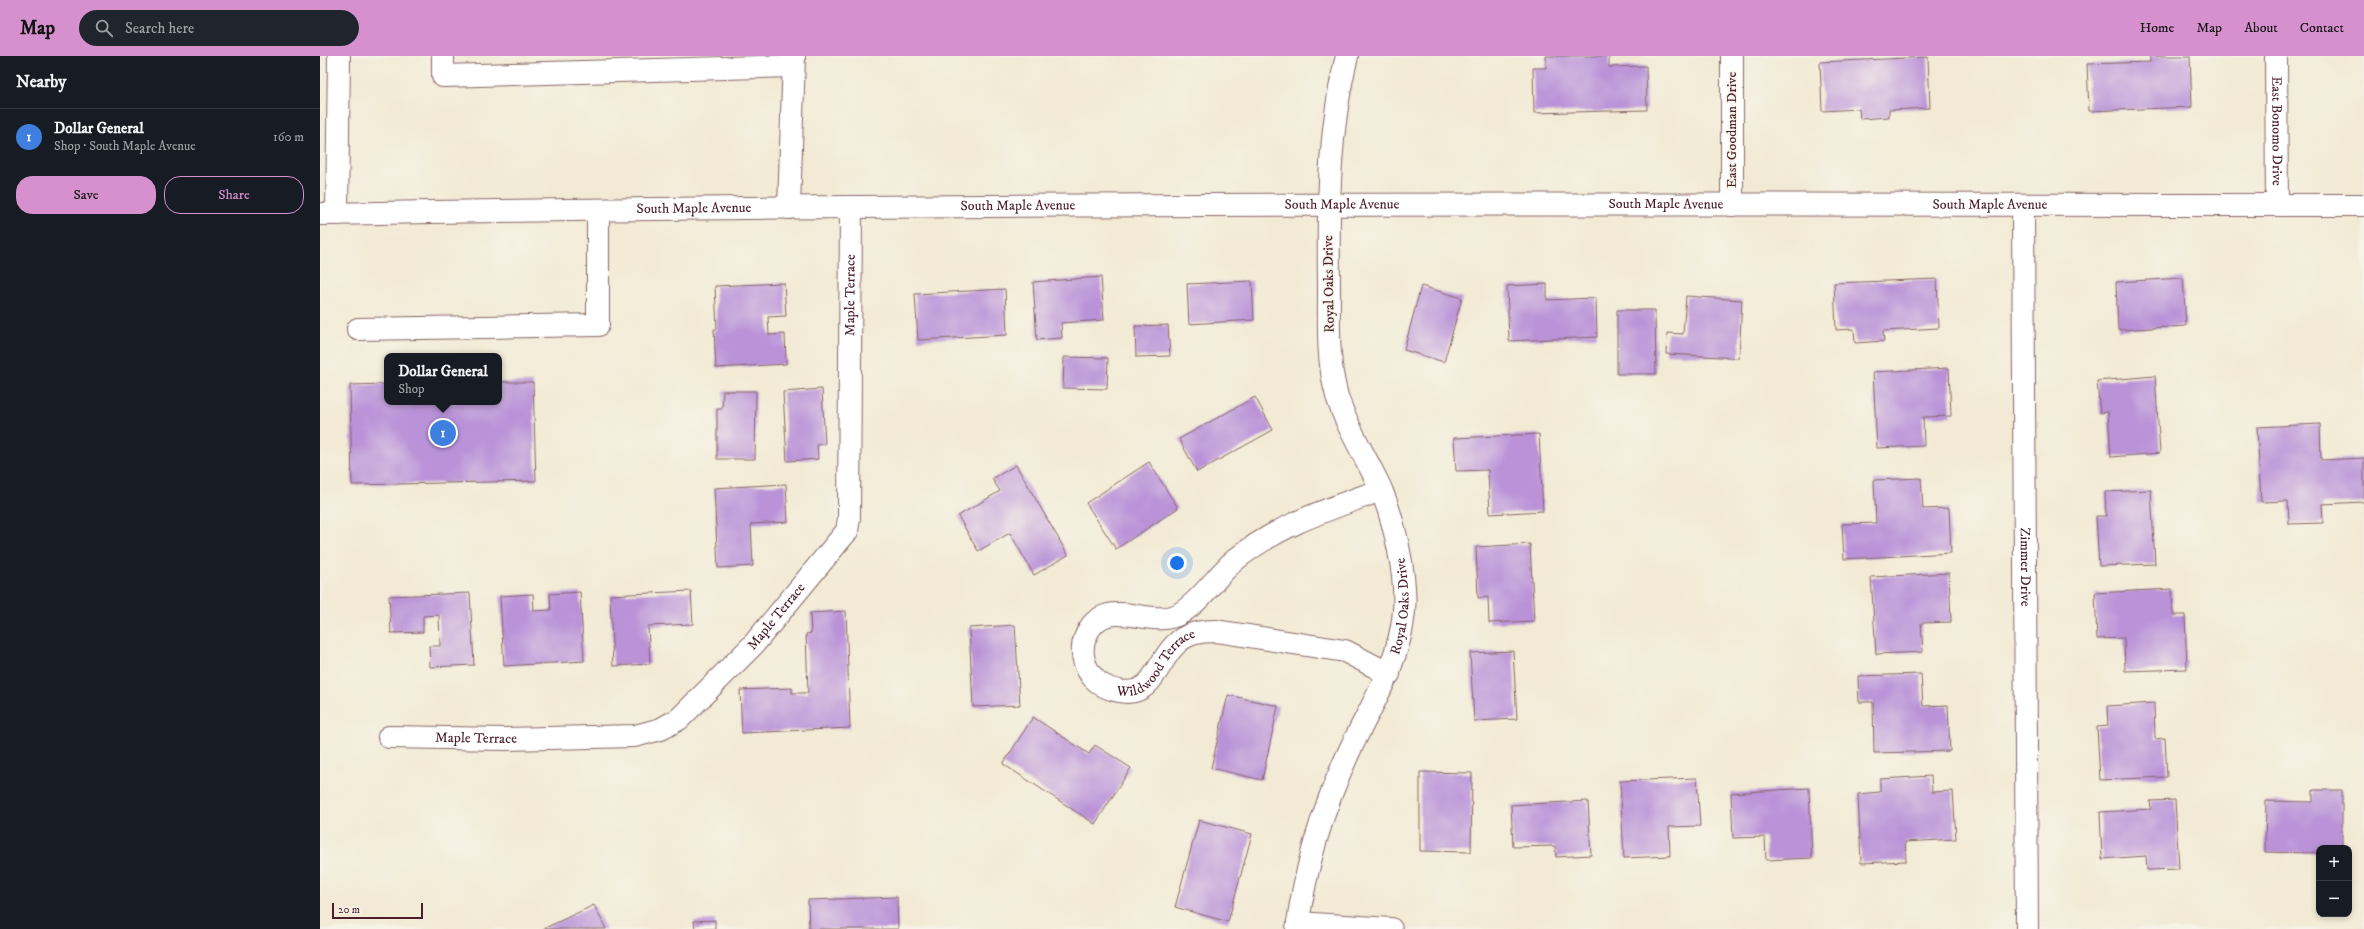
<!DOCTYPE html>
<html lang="en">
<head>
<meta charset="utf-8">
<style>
  :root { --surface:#171b24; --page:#20242c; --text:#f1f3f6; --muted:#9ea1a6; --line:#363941; --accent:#d690ce }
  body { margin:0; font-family:"IM FELL DW Pica",serif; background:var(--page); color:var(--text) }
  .controls { position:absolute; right:12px; bottom:12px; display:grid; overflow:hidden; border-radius:8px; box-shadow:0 2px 6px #0003 }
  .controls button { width:36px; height:36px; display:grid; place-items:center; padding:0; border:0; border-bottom:1px solid var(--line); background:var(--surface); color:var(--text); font:20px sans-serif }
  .scale { position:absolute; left:12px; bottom:10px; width:91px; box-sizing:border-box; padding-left:4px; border:2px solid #4a1f2b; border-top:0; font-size:11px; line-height:14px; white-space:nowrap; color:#4a1f2b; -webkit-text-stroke:3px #f7f3e8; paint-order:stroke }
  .you { position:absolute; left:857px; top:507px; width:14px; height:14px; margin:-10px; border:3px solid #fff; border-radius:50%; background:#1a73e8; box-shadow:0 0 0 6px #1a73e833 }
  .badge { display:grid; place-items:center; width:26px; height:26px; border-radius:50%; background:var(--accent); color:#fff; font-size:13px; font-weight:700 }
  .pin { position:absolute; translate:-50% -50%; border:2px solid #fff; box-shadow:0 1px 4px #0006 }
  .popup { position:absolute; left:64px; top:297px; width:118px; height:52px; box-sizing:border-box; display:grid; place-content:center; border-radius:8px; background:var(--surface); filter:drop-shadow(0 1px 3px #0005); font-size:13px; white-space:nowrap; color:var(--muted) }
  .popup b { font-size:15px; color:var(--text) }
  .popup::after { content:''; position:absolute; left:50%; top:100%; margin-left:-8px; border:8px solid transparent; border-top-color:var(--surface) }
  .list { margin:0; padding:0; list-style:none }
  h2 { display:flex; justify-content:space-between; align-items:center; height:52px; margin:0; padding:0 16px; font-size:17px }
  h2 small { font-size:13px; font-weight:400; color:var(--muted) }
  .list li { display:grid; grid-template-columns:26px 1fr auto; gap:12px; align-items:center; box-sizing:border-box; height:56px; padding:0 16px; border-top:1px solid var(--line) }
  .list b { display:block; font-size:15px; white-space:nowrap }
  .list p { margin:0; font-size:13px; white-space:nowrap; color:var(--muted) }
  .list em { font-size:13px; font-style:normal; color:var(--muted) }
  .actions { display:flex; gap:8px; padding:12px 16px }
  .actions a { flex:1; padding:9px 0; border:1px solid var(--accent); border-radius:16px; text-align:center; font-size:14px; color:var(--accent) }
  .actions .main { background:var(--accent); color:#111 }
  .icon { flex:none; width:22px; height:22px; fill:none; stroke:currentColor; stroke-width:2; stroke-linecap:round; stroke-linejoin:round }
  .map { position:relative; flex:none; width:2044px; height:873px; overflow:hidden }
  header { display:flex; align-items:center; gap:24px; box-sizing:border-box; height:56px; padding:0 20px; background:var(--accent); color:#111 }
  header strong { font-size:19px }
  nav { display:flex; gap:22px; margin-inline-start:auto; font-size:14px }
  .search { width:280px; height:36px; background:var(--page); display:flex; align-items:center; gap:10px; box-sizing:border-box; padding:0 14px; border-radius:22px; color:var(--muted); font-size:15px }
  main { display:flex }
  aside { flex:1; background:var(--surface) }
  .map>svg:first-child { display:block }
</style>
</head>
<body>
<header>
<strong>Map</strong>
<div class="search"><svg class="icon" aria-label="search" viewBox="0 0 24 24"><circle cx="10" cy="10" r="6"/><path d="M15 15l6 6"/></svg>Search here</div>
<nav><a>Home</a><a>Map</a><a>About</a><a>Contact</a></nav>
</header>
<main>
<aside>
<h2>Nearby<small></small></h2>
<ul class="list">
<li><span class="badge" style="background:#3f7fe0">1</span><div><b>Dollar General</b><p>Shop · South Maple Avenue</p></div><em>160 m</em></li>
</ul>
<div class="actions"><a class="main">Save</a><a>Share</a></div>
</aside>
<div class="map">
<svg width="2044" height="873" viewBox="0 0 2044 873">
  <rect width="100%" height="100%" fill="#f7f3e8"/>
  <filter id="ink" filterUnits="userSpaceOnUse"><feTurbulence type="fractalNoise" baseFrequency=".025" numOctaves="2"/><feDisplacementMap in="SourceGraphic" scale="8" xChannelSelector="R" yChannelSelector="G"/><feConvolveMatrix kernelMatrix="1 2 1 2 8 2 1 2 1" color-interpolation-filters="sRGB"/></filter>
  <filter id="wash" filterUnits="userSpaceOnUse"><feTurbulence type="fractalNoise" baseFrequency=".012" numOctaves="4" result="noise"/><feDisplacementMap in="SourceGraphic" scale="16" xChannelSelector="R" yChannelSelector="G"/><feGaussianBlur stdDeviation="0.9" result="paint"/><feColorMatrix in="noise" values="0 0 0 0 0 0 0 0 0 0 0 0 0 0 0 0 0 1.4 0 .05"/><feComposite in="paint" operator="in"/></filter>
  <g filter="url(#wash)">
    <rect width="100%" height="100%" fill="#f2ead4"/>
    <g id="blocks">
      <g fill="#b992d8">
        <path d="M1226,0H1289V11L1326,10L1327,54L1214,57L1213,12H1226Z"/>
        <path d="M1830,0H1870L1872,51L1769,55L1767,8L1830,6Z"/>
        <path d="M1608,1L1610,52L1569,54V61L1540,63L1539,53L1502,55L1500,6Z"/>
        <path d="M781,221L784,264L741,267L742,282L717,284L713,226Z"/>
        <path d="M1863,222L1866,270L1798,274L1796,226Z"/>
        <path d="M1617,223L1619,272L1563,275L1564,285L1535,287L1534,273L1516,274L1514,227Z"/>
        <path d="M932,225L934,264L869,268L867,228Z"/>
        <path d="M464,227L466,260L448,261L449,279L465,278L466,308L396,312L394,273H397L395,230Z"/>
        <path d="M1227,228V244L1276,242L1277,281L1189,285L1187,230Z"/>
        <path d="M1101,230L1142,242L1124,306L1084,294Z"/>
        <path d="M685,233L687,279L598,284L595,238Z"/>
        <path d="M1366,240L1422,244L1419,302L1346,298L1347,277L1363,278Z"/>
        <path d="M1297,254H1335L1336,318H1297Z"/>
        <path d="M848,269L850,300L816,301L815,270Z"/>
        <path d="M744,301L788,302L787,333L743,332Z"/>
        <path d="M1629,312L1631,360L1603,361L1604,390L1557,392L1553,316Z"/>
        <path d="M1835,320L1840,397L1791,401L1788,356L1780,357L1777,325Z"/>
        <path d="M179,326H213L216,425L32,429L30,329L67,328V346H179Z"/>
        <path d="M502,333L505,388L497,389L498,403L467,405L463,336Z"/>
        <path d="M403,335H436L435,403H397V353H402Z"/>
        <path d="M935,341L953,374L877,416L859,383Z"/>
        <path d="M2000,368L2001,404L2044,402V446L2002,448L2003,467L1969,468L1968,445L1941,446L1937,371Z"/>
        <path d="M1219,378L1223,455L1170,458L1168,414L1136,415L1134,382Z"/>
        <path d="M829,406L858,452L796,493L766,447Z"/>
        <path d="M696,409L748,499L714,519L690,477L658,495L638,460L680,435L672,423Z"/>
        <path d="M1601,422L1603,453L1629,452L1631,497L1524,503L1522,468L1556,467L1554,424Z"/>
        <path d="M466,428L468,466L431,468L433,510L398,512L394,432Z"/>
        <path d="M1831,434L1835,508L1779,510L1776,460H1786L1785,436Z"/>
        <path d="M1210,488L1214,565L1169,567L1168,541L1158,542L1156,491Z"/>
        <path d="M1629,517L1631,566L1601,567L1603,596L1556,598L1551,521Z"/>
        <path d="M1852,533L1853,559H1865L1867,613L1805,615L1804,582L1777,583L1775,537Z"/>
        <path d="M371,535L373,568L328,570L330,608L293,610L290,539Z"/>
        <path d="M260,536L264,605L184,610L180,540L213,538L214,555L231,554L230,538Z"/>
        <path d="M150,537L154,609L110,611L109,590H120L119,559L103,560V576L71,577L69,540Z"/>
        <path d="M526,555L530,672L422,677L420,634L472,632V637H488L486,578L491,577L490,557Z"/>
        <path d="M695,569L700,649L653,651L649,572Z"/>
        <path d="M1193,595L1197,663L1154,665L1150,597Z"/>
        <path d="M1601,618L1603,650L1628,649L1630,695L1554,697L1553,646H1539L1538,620Z"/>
        <path d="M908,639L958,650L942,724L891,712Z"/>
        <path d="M1834,647L1835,683L1845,682L1847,721L1780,724L1777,671L1788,670L1787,650Z"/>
        <path d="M713,661L769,698L775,689L811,712L775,768L683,708Z"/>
        <path d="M1100,716L1152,717L1151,796L1100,795Z"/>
        <path d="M1611,720L1612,736L1633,735L1636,783L1585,786L1586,805L1541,807L1538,738L1560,736V723Z"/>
        <path d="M1377,722L1380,770L1349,771L1350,800L1304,802L1300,725Z"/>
        <path d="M1489,732L1492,802L1446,804L1445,781L1413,782L1411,737Z"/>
        <path d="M1993,734H2022V792H1999V797L1945,796L1946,745L1993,746Z"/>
        <path d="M1855,744L1859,813L1827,814L1826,800L1782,803L1780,756L1831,753L1830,745Z"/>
        <path d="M1268,745L1271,799L1236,801L1235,790L1193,791L1191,749Z"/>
        <path d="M879,764L932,778L908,866L855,851Z"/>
        <path d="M577,841L578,873H489L488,844Z"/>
        <path d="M274,849L286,873H223Z"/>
        <path d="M395,864V873H375L374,865Z"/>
      </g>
    </g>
  </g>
  <g filter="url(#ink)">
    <use href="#blocks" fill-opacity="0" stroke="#856666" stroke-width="1"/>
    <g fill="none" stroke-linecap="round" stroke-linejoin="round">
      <defs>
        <g id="minor">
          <path d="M123,0V20L473,10"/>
          <path d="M1412,0V149"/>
          <path id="s1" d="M1956,0L1957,149"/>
          <path id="s2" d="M1703,150L1707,873"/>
          <path d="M469,152L474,0"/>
          <path d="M17,158L19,0"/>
          <path d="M38,273L278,269V154"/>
          <path id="s3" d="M1061,434C1009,453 958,469 915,504C896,520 883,543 861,557C831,576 783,534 765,582C760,595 764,609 771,619C778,628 788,633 799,635C833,642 837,606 855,589C866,577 881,575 896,575L1025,595L1069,618"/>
          <path id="s4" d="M69,681L185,683L315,680L341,673L359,663L433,589L527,475L529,462L531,152"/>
          <path d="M978,867L1071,873"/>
          <path id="s5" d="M977,873C985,814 1003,752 1028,698C1049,652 1080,608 1084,555C1087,520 1074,463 1060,431C1046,401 1027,372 1017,340C1007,305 1009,267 1009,231C1008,154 1008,76 1027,0"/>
        </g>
        <g id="major">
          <path id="s6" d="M0,158C681,145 1363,149 2044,149"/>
        </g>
      </defs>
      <use href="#minor" stroke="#856666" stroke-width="24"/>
      <use href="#major" stroke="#856666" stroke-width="24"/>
      <use href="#minor" stroke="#fff" stroke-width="22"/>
      <use href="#major" stroke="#fff" stroke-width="22"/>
    </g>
  </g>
  <g text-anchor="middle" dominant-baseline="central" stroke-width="3" stroke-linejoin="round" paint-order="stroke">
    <g font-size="14" fill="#4a1f2b" stroke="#f7f3e8">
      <text transform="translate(1412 74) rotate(-90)">East Goodman Drive</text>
      <text stroke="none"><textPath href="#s1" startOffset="75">East Bonomo Drive</textPath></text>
      <text stroke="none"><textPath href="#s6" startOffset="1022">South Maple Avenue</textPath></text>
      <text stroke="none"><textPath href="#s6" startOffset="1346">South Maple Avenue</textPath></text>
      <text stroke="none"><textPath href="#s6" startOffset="1670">South Maple Avenue</textPath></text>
      <text stroke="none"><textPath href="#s6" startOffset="698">South Maple Avenue</textPath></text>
      <text stroke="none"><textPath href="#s6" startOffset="374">South Maple Avenue</textPath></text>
      <text transform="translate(1009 228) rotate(-91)">Royal Oaks Drive</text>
      <text stroke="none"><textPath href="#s4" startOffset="782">Maple Terrace</textPath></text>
      <text stroke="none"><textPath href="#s2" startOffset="361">Zimmer Drive</textPath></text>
      <text stroke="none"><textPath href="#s5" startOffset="342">Royal Oaks Drive</textPath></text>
      <text stroke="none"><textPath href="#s4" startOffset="435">Maple Terrace</textPath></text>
      <text stroke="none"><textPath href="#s3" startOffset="468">Wildwood Terrace</textPath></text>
      <text stroke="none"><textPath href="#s4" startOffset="87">Maple Terrace</textPath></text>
    </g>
  </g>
</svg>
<div class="controls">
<button>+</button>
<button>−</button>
</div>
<div class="scale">20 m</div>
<div class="you"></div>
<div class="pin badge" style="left:123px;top:377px;background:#3f7fe0">1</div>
<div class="popup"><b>Dollar General</b>Shop</div>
</div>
</main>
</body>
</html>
